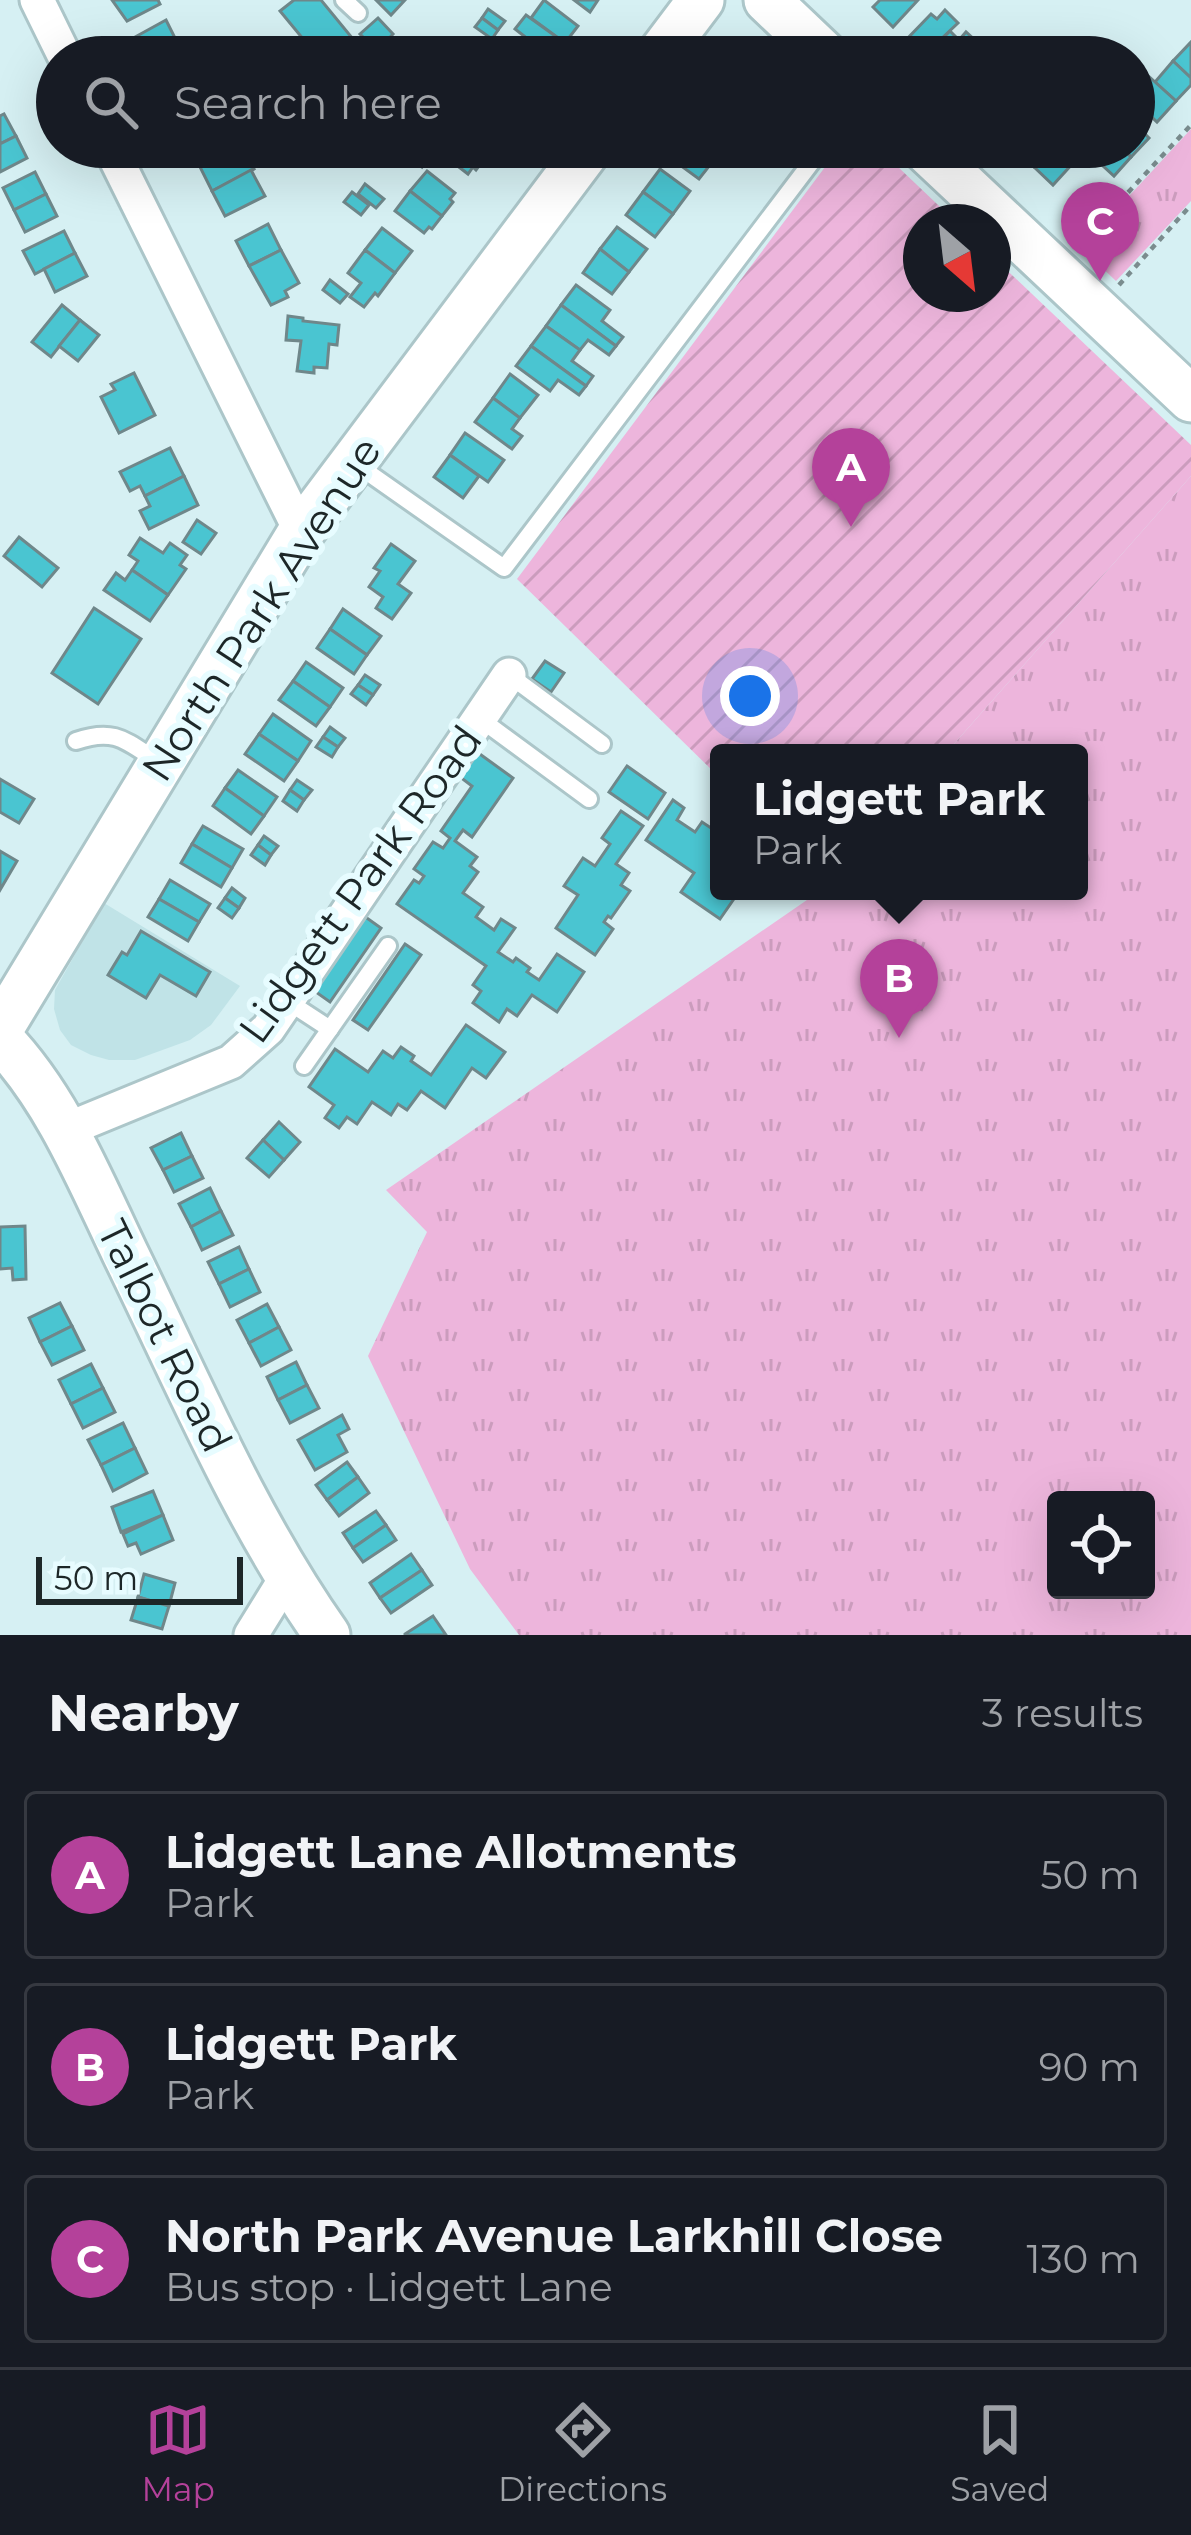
<!DOCTYPE html>
<html lang="en">
<head>
<meta charset="utf-8">
<style>
  :root { --surface:#171b24; --page:#20242c; --text:#f1f3f6; --muted:#9ea1a6; --line:#363941; --accent:#b4419a }
  body { margin:0; font-family:Montserrat,sans-serif; background:var(--page); color:var(--text) }
  .controls { position:absolute; right:36px; bottom:36px; display:grid; overflow:hidden; border-radius:12px; box-shadow:0 12px 48px #0002 }
  .controls button { width:108px; height:108px; display:grid; place-items:center; padding:0; border:0; border-bottom:3px solid var(--line); background:var(--surface); color:var(--text); font:60px sans-serif }
  .compass { position:absolute; left:903px; top:204px; width:108px; height:108px; border-radius:50%; background:var(--surface); box-shadow:0 12px 48px #0002; rotate:152deg }
  .scale { position:absolute; left:36px; bottom:30px; width:207px; box-sizing:border-box; padding-left:12px; border:6px solid #1d2728; border-top:0; font-size:33px; line-height:42px; white-space:nowrap; color:#1d2728; -webkit-text-stroke:9px #e7fcff; paint-order:stroke }
  .you { position:absolute; left:750px; top:696px; width:42px; height:42px; margin:-30px; border:9px solid #fff; border-radius:50%; background:#1a73e8; box-shadow:0 0 0 18px #1a73e833 }
  .badge { display:grid; place-items:center; width:78px; height:78px; border-radius:50%; background:var(--accent); color:#fff; font-size:39px; font-weight:700 }
  .pin { position:absolute; translate:-50% -99px; filter:drop-shadow(0 3px 6px #0008) }
  .pin::after { content:''; position:absolute; top:63px; width:42px; height:36px; background:inherit; clip-path:polygon(0 0,100% 0,50% 100%) }
  .popup { position:absolute; left:710px; top:744px; width:378px; height:156px; box-sizing:border-box; display:grid; place-content:center; border-radius:12px; background:var(--surface); filter:drop-shadow(0 3px 9px #0005); font-size:39px; white-space:nowrap; color:var(--muted) }
  .popup b { font-size:45px; color:var(--text) }
  .popup::after { content:''; position:absolute; left:50%; top:100%; margin-left:-24px; border:24px solid transparent; border-top-color:var(--surface) }
  .list { margin:0; padding:0; list-style:none }
  h2 { display:flex; justify-content:space-between; align-items:center; height:156px; margin:0; padding:0 48px; font-size:51px }
  h2 small { font-size:39px; font-weight:400; color:var(--muted) }
  .list li { display:grid; grid-template-columns:78px 1fr auto; gap:36px; align-items:center; box-sizing:border-box; height:168px; margin:0 24px 24px; padding:0 24px; border:3px solid var(--line); border-radius:12px }
  .list b { display:block; font-size:45px; white-space:nowrap }
  .list p { margin:0; font-size:39px; white-space:nowrap; color:var(--muted) }
  .list em { font-size:39px; font-style:normal; color:var(--muted) }
  .icon { flex:none; width:66px; height:66px; fill:none; stroke:currentColor; stroke-width:2; stroke-linecap:round; stroke-linejoin:round }
  .map { position:relative; flex:none; width:1191px; height:1635px; overflow:hidden }
  .search { position:absolute; background:var(--surface); box-shadow:0 12px 48px #0002; left:36px; right:36px; top:36px; height:132px; display:flex; align-items:center; gap:30px; box-sizing:border-box; padding:0 42px; border-radius:66px; color:var(--muted); font-size:45px }
  .sheet { height:732px; background:var(--surface) }
  nav { display:flex; justify-content:space-around; align-items:center; box-sizing:border-box; height:168px; border-top:3px solid var(--line); background:var(--surface); font-size:33px; color:var(--muted) }
  nav a { display:grid; justify-items:center; gap:6px }
  nav .on { color:var(--accent) }
  .map>svg:first-child { display:block }
</style>
</head>
<body>
<div class="map">
<svg width="1191" height="1635" viewBox="0 0 1191 1635">
  <defs>
    <pattern id="grass-tufts" width="24" height="20" patternUnits="userSpaceOnUse" patternTransform="scale(3)"><rect width="24" height="20" fill="#edb5dc"/><path d="M3 7l-1-3M5 7V3M7 7l1-3M15 17l-1-3M17 17v-4M19 17l1-3" fill="none" stroke="#cb9cbd"/></pattern>
    <pattern id="garden-furrows" width="10" height="10" patternUnits="userSpaceOnUse" patternTransform="scale(3)"><rect width="10" height="10" fill="#edb5dc"/><path d="M-1 1l2-2M0 10L10 0M9 11l2-2" fill="none" stroke="#cb9cbd"/></pattern>
  </defs>
  <rect width="100%" height="100%" fill="#d6f0f3"/>
  <path fill="#c0e3e7" d="M104,903L240,986L211,1025L190,1040L135,1060H109L91,1055L71,1045L60,1030L54,1009L55,990Z"/>
  <g fill="url(#grass-tufts)" fill-rule="evenodd">
    <path d="M1191,129V201L1116,281L1081,248Z"/>
    <path d="M1191,476V1635H519L470,1569L368,1356L427,1232L386,1190L820,891H1079V753H946ZM1056,1500H1146V1590H1056Z"/>
  </g>
  <path fill="url(#garden-furrows)" d="M840,147H877L956,222H921V294H993V257L1191,445V476L946,753H719V777L517,579Z"/>
  <g fill="#4ac5d1" stroke="#6f878a" stroke-width="3">
    <path d="M112,0H158L160,4L127,21Z"/>
    <path d="M294,0H321L353,39L332,57H318L280,11Z"/>
    <path d="M376,0H405L391,15Z"/>
    <path d="M544,0L578,26L565,43L531,18Z"/>
    <path d="M574,0H598L590,12Z"/>
    <path d="M880,0H918L893,27L873,7Z"/>
    <path d="M488,9L505,21L498,30L482,18Z"/>
    <path d="M945,10L958,23L922,57L905,41L931,14L937,19Z"/>
    <path d="M526,15L565,43L555,57H547L522,38L524,36L515,29Z"/>
    <path d="M378,18L393,34L377,51L360,34Z"/>
    <path d="M482,18L498,30L492,39L475,27Z"/>
    <path d="M166,20L178,44L154,57H145L135,37Z"/>
    <path d="M950,31L959,40L966,32L976,41L960,57H924Z"/>
    <path d="M1191,42V78L1173,61Z"/>
    <path d="M178,44L185,57H154Z"/>
    <path d="M504,44L522,57H495Z"/>
    <path d="M1173,61L1191,78V85L1176,101L1155,82Z"/>
    <path d="M1144,72L1176,101L1157,122L1136,102L1138,99L1134,96V84Z"/>
    <path d="M4,114L16,136L0,144V116Z"/>
    <path d="M1134,123L1149,138L1131,157L1121,147H1134Z"/>
    <path d="M16,136L27,158L0,172V144Z"/>
    <path d="M233,147H242L254,169L212,191L199,165Z"/>
    <path d="M400,147H415L429,157L422,167L398,149Z"/>
    <path d="M433,147H474L486,157L476,170L473,167L468,174Z"/>
    <path d="M677,147H705L717,156L699,179L669,157Z"/>
    <path d="M1016,147H1052L1034,167L1014,149Z"/>
    <path d="M1052,147H1058L1074,162L1053,185L1034,167Z"/>
    <path d="M1098,147H1121L1131,157L1114,176L1091,155Z"/>
    <path d="M660,169L690,191L673,214L643,192Z"/>
    <path d="M251,170L265,196L225,216L212,191Z"/>
    <path d="M427,171L455,193L450,199L453,202L442,216L410,191Z"/>
    <path d="M35,172L46,194L14,210L3,188Z"/>
    <path d="M365,184L384,199L376,208L358,194Z"/>
    <path d="M410,191L442,216L432,229L429,227L424,233L395,211Z"/>
    <path d="M352,192L369,205L361,215L344,202Z"/>
    <path d="M643,192L673,214L655,237L626,215Z"/>
    <path d="M46,194L57,216L25,232L14,210Z"/>
    <path d="M268,224L281,250L249,266L236,241Z"/>
    <path d="M617,227L647,249L629,272L600,249Z"/>
    <path d="M382,228L412,251L395,273L365,250Z"/>
    <path d="M64,231L75,253L35,274L23,251Z"/>
    <path d="M600,249L629,272L612,294L583,273Z"/>
    <path d="M281,250L299,283L285,291L288,297L271,305L249,266Z"/>
    <path d="M365,250L395,273L378,296L375,293L364,307L350,297L361,283L348,273Z"/>
    <path d="M75,253L87,276L55,292L44,269Z"/>
    <path d="M330,280L348,294L340,303L323,290Z"/>
    <path d="M576,285L610,310L602,321L623,337L616,346L561,305Z"/>
    <path d="M62,305L80,320L51,357L32,342Z"/>
    <path d="M561,305L616,346L609,355L588,340L580,350L546,326Z"/>
    <path d="M288,316L303,318V321L339,325L337,345L329,344L327,368L314,367V373L297,371L301,341L286,340Z"/>
    <path d="M80,320L99,335L78,361L59,346Z"/>
    <path d="M546,326L580,350L572,361L593,376L586,386L531,346Z"/>
    <path d="M531,346L586,386L579,395L558,380L550,391L516,366Z"/>
    <path d="M134,373L155,415L119,433L101,397L115,390L111,384Z"/>
    <path d="M510,374L538,395L520,418L493,398Z"/>
    <path d="M493,398L520,418L512,429L522,436L512,449L475,422Z"/>
    <path d="M465,433L504,460L488,482L450,455Z"/>
    <path d="M170,448L184,476L145,496L140,486L130,491L120,472Z"/>
    <path d="M450,455L479,476L463,498L434,477Z"/>
    <path d="M184,476L198,505L149,529L140,511L150,506L145,496Z"/>
    <path d="M197,520L216,533L201,554L183,542Z"/>
    <path d="M19,537L58,568L42,587L4,556Z"/>
    <path d="M140,538L163,553L170,543L187,555L180,565L186,569L168,595L132,570L138,561L129,555Z"/>
    <path d="M391,544L415,561L398,584L411,593L392,619L376,608L383,597L369,587L380,571L374,568Z"/>
    <path d="M132,570L168,595L150,621L104,590L116,573L125,580Z"/>
    <path d="M94,608L141,639L98,704L52,673Z"/>
    <path d="M343,609L381,636L367,655L330,629Z"/>
    <path d="M330,629L367,655L354,674L317,648Z"/>
    <path d="M545,661L564,673L551,692L532,679Z"/>
    <path d="M306,662L343,688L330,707L293,681Z"/>
    <path d="M365,675L380,685L373,695L358,685Z"/>
    <path d="M293,681L330,707L316,726L279,700Z"/>
    <path d="M358,685L373,695L366,705L351,694Z"/>
    <path d="M273,714L311,741L298,761L259,734Z"/>
    <path d="M330,727L345,738L338,747L323,737Z"/>
    <path d="M259,734L298,761L284,781L245,754Z"/>
    <path d="M323,737L338,747L332,757L316,747Z"/>
    <path d="M477,752L513,778L472,837L463,830L455,841L477,857L470,866L478,872L463,893L483,907L476,917L494,930L501,919L515,928L498,952L513,962L516,958L530,968L527,972L539,980L557,954L584,972L557,1012L532,995L517,1016L507,1009L499,1022L473,1003L481,991L473,985L486,966L397,904L414,880L419,883L424,876L414,869L433,842L443,848L450,838L441,831L472,786L460,777Z"/>
    <path d="M627,766L665,793L648,819L609,792Z"/>
    <path d="M238,770L277,797L264,816L225,788Z"/>
    <path d="M0,779L34,799L19,823L0,812Z"/>
    <path d="M297,780L312,790L304,800L290,790Z"/>
    <path d="M225,788L264,816L251,834L213,806Z"/>
    <path d="M290,790L304,800L297,811L283,801Z"/>
    <path d="M673,800L684,808L677,820L695,832L702,822L717,832L719,829V872L715,877L719,880V891L738,893L720,919L681,892L694,873L646,840Z"/>
    <path d="M621,811L643,826L616,864L629,873L621,885L630,891L611,918L608,916L604,922L613,929L595,955L556,928L578,895L564,886L583,858L595,866L610,844L602,838Z"/>
    <path d="M203,826L243,849L232,868L192,844Z"/>
    <path d="M264,836L278,846L271,855L258,845Z"/>
    <path d="M192,844L232,868L221,887L181,863Z"/>
    <path d="M258,845L271,855L265,865L251,855Z"/>
    <path d="M0,851L17,861L0,890Z"/>
    <path d="M170,880L210,904L199,922L159,899Z"/>
    <path d="M232,888L245,898L239,908L225,898Z"/>
    <path d="M225,898L239,908L232,918L218,908Z"/>
    <path d="M159,899L199,922L188,941L148,917Z"/>
    <path d="M364,916L381,928L330,1002L313,990Z"/>
    <path d="M141,931L210,972L196,996L160,975L146,998L108,975L122,952L127,955Z"/>
    <path d="M405,944L421,955L368,1030L353,1020Z"/>
    <path d="M466,1025L505,1052L486,1078L472,1068L445,1108L421,1091L407,1110L398,1104L391,1115L372,1102L357,1124L347,1117L339,1128L325,1118L334,1105L309,1087L335,1049L368,1072L383,1051L393,1058L401,1047L414,1056L411,1061L431,1075Z"/>
    <path d="M279,1122L300,1142L284,1160L263,1140Z"/>
    <path d="M181,1133L192,1156L163,1170L151,1148Z"/>
    <path d="M263,1140L284,1160L269,1177L247,1158Z"/>
    <path d="M192,1156L203,1178L174,1192L163,1170Z"/>
    <path d="M210,1188L221,1211L191,1227L179,1204Z"/>
    <path d="M221,1211L233,1235L202,1250L191,1227Z"/>
    <path d="M25,1226L26,1279L13,1280L12,1268L0,1269V1227Z"/>
    <path d="M239,1247L249,1269L219,1284L208,1262Z"/>
    <path d="M249,1269L260,1292L230,1307L219,1284Z"/>
    <path d="M60,1303L72,1326L40,1342L29,1318Z"/>
    <path d="M267,1304L279,1327L249,1343L237,1320Z"/>
    <path d="M72,1326L84,1350L52,1365L40,1342Z"/>
    <path d="M279,1327L291,1350L261,1366L249,1343Z"/>
    <path d="M296,1362L307,1385L278,1400L267,1377Z"/>
    <path d="M91,1364L103,1388L71,1404L59,1380Z"/>
    <path d="M307,1385L319,1408L290,1423L278,1400Z"/>
    <path d="M103,1388L115,1412L83,1428L71,1404Z"/>
    <path d="M342,1415L349,1429L338,1435L347,1452L315,1470L298,1440Z"/>
    <path d="M123,1423L135,1448L101,1465L88,1440Z"/>
    <path d="M135,1448L147,1473L113,1491L101,1465Z"/>
    <path d="M347,1462L358,1477L327,1500L316,1485Z"/>
    <path d="M358,1477L369,1493L339,1516L327,1500Z"/>
    <path d="M153,1491L163,1515L121,1532L112,1507Z"/>
    <path d="M376,1511L386,1525L353,1548L343,1533Z"/>
    <path d="M163,1515L173,1540L141,1554L136,1543L128,1546L123,1534Z"/>
    <path d="M386,1525L396,1540L363,1562L353,1548Z"/>
    <path d="M411,1554L422,1570L380,1598L370,1583Z"/>
    <path d="M422,1570L432,1585L391,1613L380,1598Z"/>
    <path d="M144,1574L175,1583L169,1606L138,1597Z"/>
    <path d="M138,1597L169,1606L162,1629L131,1620Z"/>
    <path d="M433,1616L446,1635H405V1634Z"/>
  </g>
  <g fill="none" stroke-linecap="round" stroke-linejoin="round">
    <defs>
      <g id="lane">
        <path d="M344,0L358,13"/>
        <path d="M353,462L504,568L823,147"/>
        <path d="M509,675L602,744"/>
        <path d="M479,718L589,799"/>
        <path d="M76,741C116,727 127,742 160,763"/>
        <path d="M287,1001L330,1029"/>
        <path d="M304,1066L388,946"/>
      </g>
      <g id="street">
        <path d="M37,0L65,57"/>
        <path d="M110,147L301,532"/>
        <path d="M63,1131L231,1062L268,1029L509,675"/>
        <path d="M251,1635L288,1575"/>
      </g>
      <g id="secondary">
        <path d="M767,0L827,57"/>
        <path d="M658,57L701,0"/>
        <path d="M923,147L1191,399"/>
        <path d="M0,1029L301,532L590,147"/>
        <path d="M0,1039C57,1098 90,1180 125,1253C188,1382 244,1517 327,1635"/>
      </g>
    </defs>
    <use href="#lane" stroke="#acc6c9" stroke-width="22"/>
    <use href="#street" stroke="#acc6c9" stroke-width="39"/>
    <use href="#secondary" stroke="#acc6c9" stroke-width="51"/>
    <g stroke="#7a8c8e" stroke-width="4.5" stroke-dasharray="6 6" stroke-linecap="butt">
      <path d="M1079,245L1191,125"/>
      <path d="M1119,285L1191,205"/>
    </g>
    <use href="#lane" stroke="#fff" stroke-width="16"/>
    <use href="#street" stroke="#fff" stroke-width="33"/>
    <use href="#secondary" stroke="#fff" stroke-width="45"/>
  </g>
  <g text-anchor="middle" dominant-baseline="central" stroke-width="12" stroke-linejoin="round" paint-order="stroke">
    <g font-size="42" fill="#1d2728" stroke="#e7fcff">
      <text transform="translate(261 609) rotate(-57)">North Park Avenue</text>
      <text transform="translate(360 884) rotate(-54)">Lidgett Park Road</text>
      <text transform="translate(165 1336) rotate(64)">Talbot Road</text>
    </g>
  </g>
</svg>
<div class="controls">
<button><svg class="icon" aria-label="locate" viewBox="0 0 24 24"><circle cx="12" cy="12" r="6"/><path d="M12 2v4M12 18v4M2 12h4M18 12h4"/></svg></button>
</div>
<svg class="compass" viewBox="-18 -18 36 36"><path d="M0-13l5 13h-10z" fill="#e53935"/><path d="M0 13l5-13h-10z" fill="#9ea1a6"/></svg>
<div class="scale">50 m</div>
<div class="you"></div>
<div class="pin badge" style="left:851px;top:527px">A</div>
<div class="pin badge" style="left:899px;top:1038px">B</div>
<div class="popup"><b>Lidgett Park</b>Park</div>
<div class="pin badge" style="left:1100px;top:281px">C</div>
<div class="search"><svg class="icon" aria-label="search" viewBox="0 0 24 24"><circle cx="10" cy="10" r="6"/><path d="M15 15l6 6"/></svg>Search here</div>
</div>
<section class="sheet">
<h2>Nearby<small>3 results</small></h2>
<ul class="list">
<li><span class="badge">A</span><div><b>Lidgett Lane Allotments</b><p>Park</p></div><em>50 m</em></li>
<li><span class="badge">B</span><div><b>Lidgett Park</b><p>Park</p></div><em>90 m</em></li>
<li><span class="badge">C</span><div><b>North Park Avenue Larkhill Close</b><p>Bus stop · Lidgett Lane</p></div><em>130 m</em></li>
</ul>
</section>
<nav>
<a class="on"><svg class="icon" aria-label="map" viewBox="0 0 24 24"><path d="M3 6l6-2 6 2 6-2v14l-6 2-6-2-6 2zM9 4v14M15 6v14"/></svg>Map</a>
<a><svg class="icon" aria-label="directions" viewBox="0 0 24 24"><path d="M12 3l9 9-9 9-9-9zM9 14v-3h6M13 9l2 2-2 2"/></svg>Directions</a>
<a><svg class="icon" aria-label="saved" viewBox="0 0 24 24"><path d="M7 4h10v16l-5-4-5 4z"/></svg>Saved</a>
</nav>
</body>
</html>
